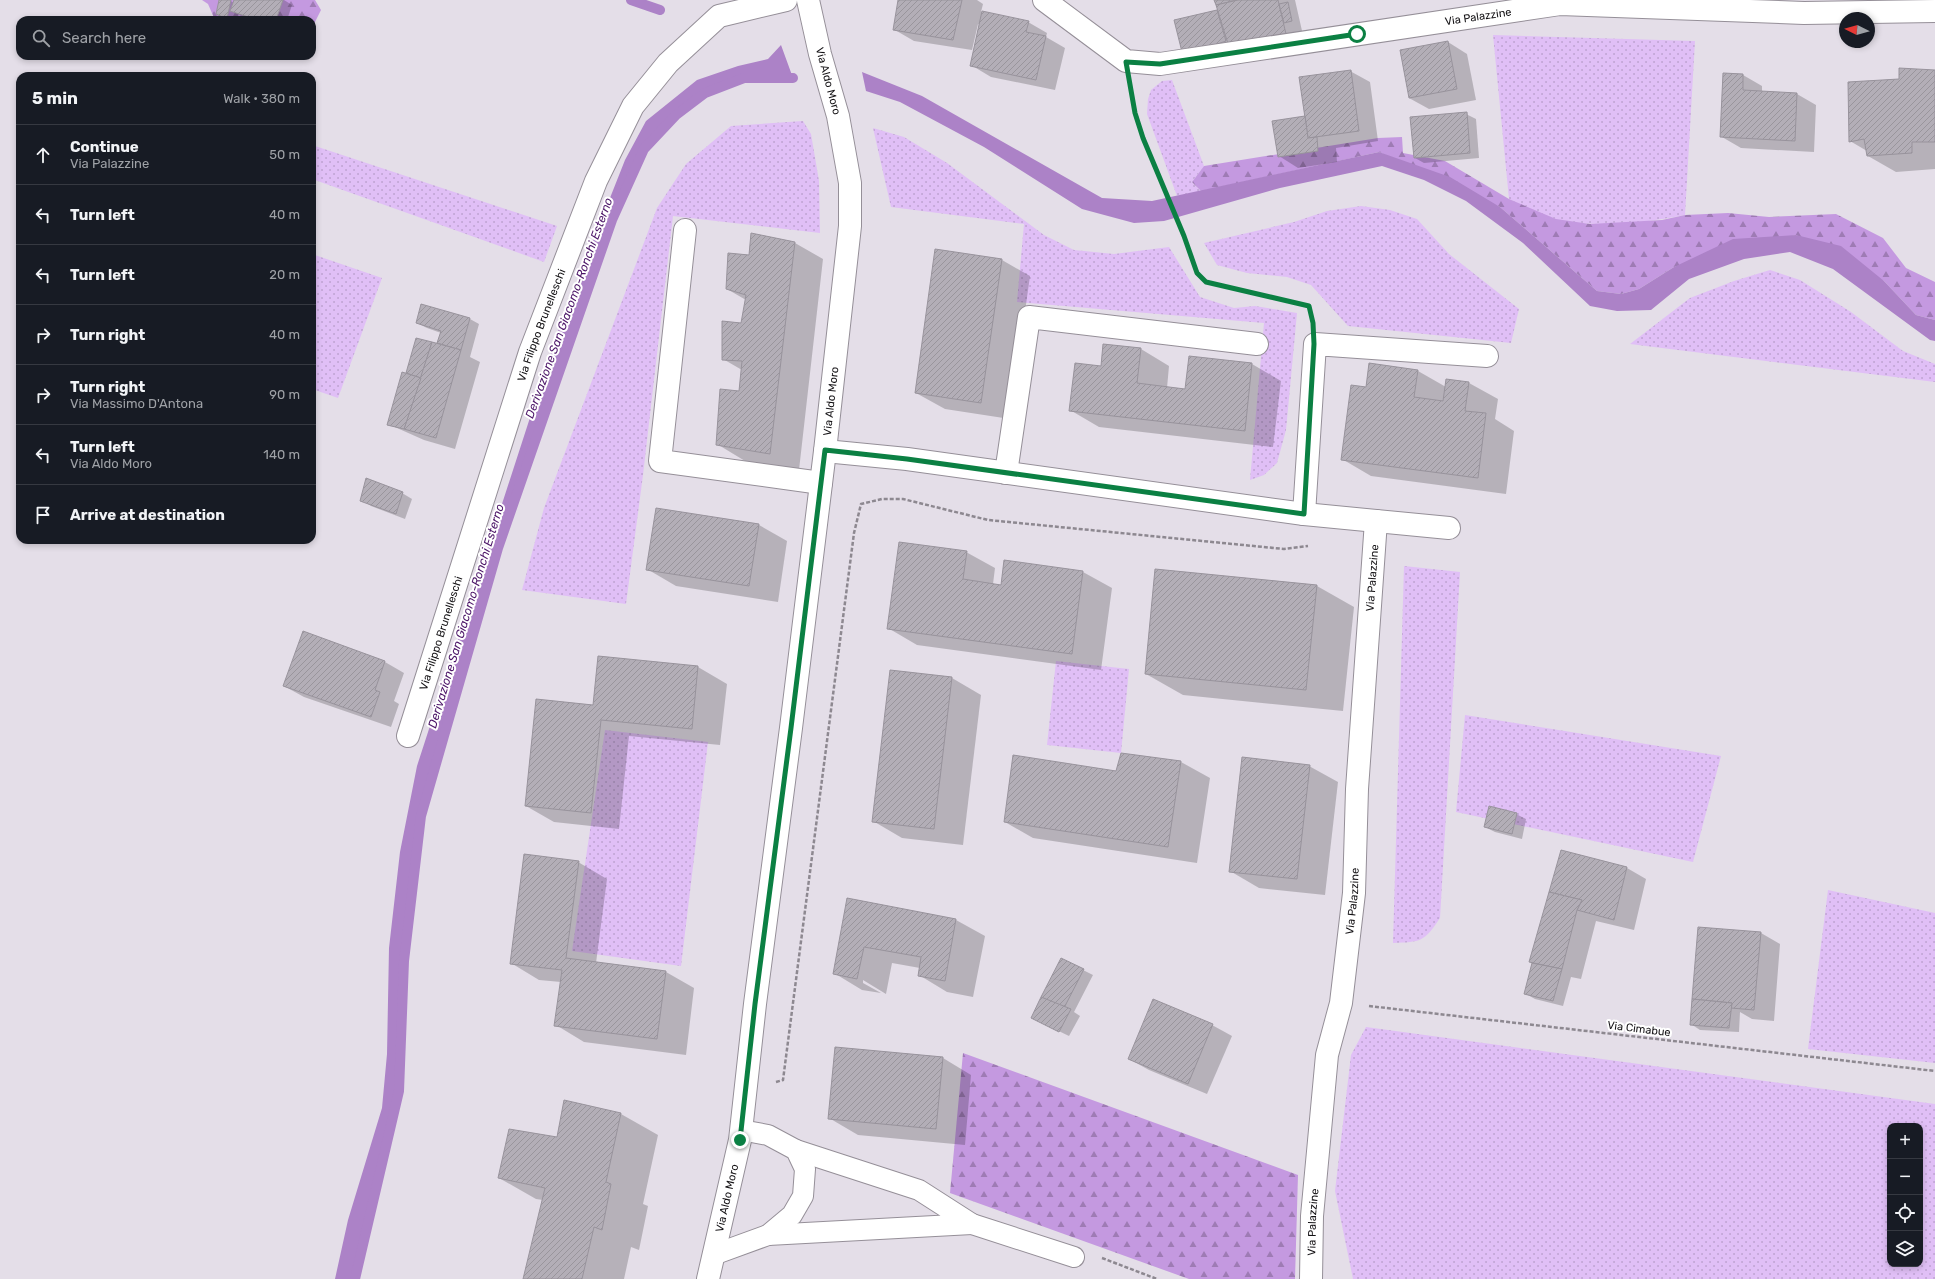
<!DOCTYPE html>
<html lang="en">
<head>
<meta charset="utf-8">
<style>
  :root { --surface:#171b24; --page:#20242c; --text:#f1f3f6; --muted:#9ea1a6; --line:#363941 }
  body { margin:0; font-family:Rubik,sans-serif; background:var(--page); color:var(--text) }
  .controls { position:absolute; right:12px; bottom:12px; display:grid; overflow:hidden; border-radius:8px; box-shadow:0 2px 6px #0003 }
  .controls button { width:36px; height:36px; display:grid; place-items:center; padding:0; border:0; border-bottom:1px solid var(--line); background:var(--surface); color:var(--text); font:20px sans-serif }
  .compass { position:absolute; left:1839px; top:12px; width:36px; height:36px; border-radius:50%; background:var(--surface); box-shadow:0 2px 6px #0003; rotate:275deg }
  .stop { position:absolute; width:12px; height:12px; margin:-9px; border:3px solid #0b8043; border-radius:50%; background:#fff }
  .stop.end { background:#0b8043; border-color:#fff; box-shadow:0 1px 4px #0008 }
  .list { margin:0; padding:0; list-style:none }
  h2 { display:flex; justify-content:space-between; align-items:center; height:52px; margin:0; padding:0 16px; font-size:17px }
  h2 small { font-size:13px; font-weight:400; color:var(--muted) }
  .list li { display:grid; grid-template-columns:26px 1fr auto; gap:12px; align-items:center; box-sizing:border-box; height:60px; padding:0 16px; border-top:1px solid var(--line) }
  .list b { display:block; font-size:15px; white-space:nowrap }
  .list p { margin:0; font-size:13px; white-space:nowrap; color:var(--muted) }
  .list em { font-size:13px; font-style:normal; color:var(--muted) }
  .icon { flex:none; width:22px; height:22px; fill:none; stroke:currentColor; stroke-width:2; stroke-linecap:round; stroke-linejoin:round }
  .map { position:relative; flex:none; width:1935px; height:1279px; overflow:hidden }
  .search { position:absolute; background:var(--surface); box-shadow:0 2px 6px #0003; left:16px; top:16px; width:300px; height:44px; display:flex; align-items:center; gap:10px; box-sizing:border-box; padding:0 14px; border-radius:12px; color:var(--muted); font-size:15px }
  .panel { position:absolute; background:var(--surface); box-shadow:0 2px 6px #0003; left:16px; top:72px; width:300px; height:472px; border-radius:12px }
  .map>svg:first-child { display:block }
</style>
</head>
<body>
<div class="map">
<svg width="1935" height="1279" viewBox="0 0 1935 1279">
  <defs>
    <pattern id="grass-dots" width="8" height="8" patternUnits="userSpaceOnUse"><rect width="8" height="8" fill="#e0bff6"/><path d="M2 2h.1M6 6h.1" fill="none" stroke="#bfa3d2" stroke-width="1.8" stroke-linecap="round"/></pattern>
    <pattern id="forest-firs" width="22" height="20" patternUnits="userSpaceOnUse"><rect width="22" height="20" fill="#c499e0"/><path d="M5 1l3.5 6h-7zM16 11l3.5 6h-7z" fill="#9e7bb4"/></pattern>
    <pattern id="building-hatch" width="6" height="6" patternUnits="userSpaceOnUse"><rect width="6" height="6" fill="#b3aeb7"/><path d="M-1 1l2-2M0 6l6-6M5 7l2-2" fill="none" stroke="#99959c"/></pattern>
  </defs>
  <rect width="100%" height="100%" fill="#e4dee8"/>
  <g fill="url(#grass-dots)" fill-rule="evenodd">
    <path d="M1493,35L1695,41L1685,215C1646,223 1597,228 1557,220C1541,216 1524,206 1509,199Z"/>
    <path d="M1172,80L1204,166L1192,182L1201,191L1177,196L1147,114L1148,99L1151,90L1162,81Z"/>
    <path d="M803,121L811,134L819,181L820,233L673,216L643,475L626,604L522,590L544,508L657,208L686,164L731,126Z"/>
    <path d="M873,128L904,137L947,163L1044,235L1074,250L1114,254L1169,247L1200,297L1234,308L1255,306L1297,313L1286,430L1277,463L1264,475L1250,480L1264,323L1017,302L1024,224L891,207Z"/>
    <path d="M312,145L557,226L544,262L312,179Z"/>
    <path d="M1361,206L1390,210L1417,219L1449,254L1519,309L1511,343L1348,326L1311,285L1287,277L1247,273L1217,265L1204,243L1294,222L1327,211Z"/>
    <path d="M312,254L382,278L338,398L312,389Z"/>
    <path d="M1770,270L1800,280L1851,312L1903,351L1935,364V382L1630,344L1690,298L1734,281Z"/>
    <path d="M1404,566L1460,572L1440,918C1424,942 1421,942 1393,943Z"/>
    <path d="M1056,661L1129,669L1121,753L1047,745Z"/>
    <path d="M1465,715L1721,756L1693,862L1456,812Z"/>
    <path d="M605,730L708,742L681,966L572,951Z"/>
    <path d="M1828,890L1935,913V1063L1808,1049Z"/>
    <path d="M1366,1027L1935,1104V1279H1353L1335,1191L1351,1055ZM1890,1126H1920V1264H1890Z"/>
  </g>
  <g fill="url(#forest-firs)">
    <path d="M202,0H315L321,10L312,28V20H215L208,4Z"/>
    <path d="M1402,137L1403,153L1445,161L1509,199L1556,219L1590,224L1662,220L1685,215L1728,213L1769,217L1836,214L1883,238L1906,268L1935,282V320L1916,315L1884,281L1796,235L1674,267L1639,289L1621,294L1597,291L1500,207L1379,152L1201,191L1192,182L1204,166L1378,138Z"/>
    <path d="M963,1053L1298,1175L1295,1279H1189L950,1193Z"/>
  </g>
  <g fill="#ac82c7">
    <path d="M781,45L793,78H744L705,93L676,115L644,149L612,220L498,548L421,816L404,961L399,1091L355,1279H335L348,1220L382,1108L387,1054L389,948L400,852L417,766L561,322L625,160L646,121L697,80L738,66L768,59Z"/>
    <path d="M862,72L922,96L1102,198L1152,201L1379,152L1450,177L1500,207L1597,291L1621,294L1639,289L1674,267L1733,239L1796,235L1841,246L1884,281L1916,315L1935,320V341L1930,340L1833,269L1790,252L1744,259L1689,279L1651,310L1617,311L1590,306L1523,243L1466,201L1424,180L1382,166L1280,188L1164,221L1134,223L1082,209L984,147L900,102L866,91Z"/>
  </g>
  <g fill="#0003">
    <path d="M221,0H229L234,3L235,0H284L292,5L287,20H253L238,15L237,20H229L217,14Z"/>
    <path d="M899,0H977L983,4L981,12L1028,22L1047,33L1046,37L1065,48L1055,90L991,77L971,65L980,25L978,24L972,50L914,41L895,30Z"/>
    <path d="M1216,0H1295L1305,44L1203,66L1176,21L1219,11Z"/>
    <path d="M1448,42L1467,54L1476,100L1429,109L1409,98Z"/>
    <path d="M1350,71L1370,82L1378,141L1336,148L1337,162L1298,168L1279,156L1306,117Z"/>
    <path d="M1935,71V169L1896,172L1868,156L1867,151L1850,141L1900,80Z"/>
    <path d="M1743,75L1762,86V92L1797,94L1816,105L1814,152L1741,148L1722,137Z"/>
    <path d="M1466,114L1476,119L1479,158L1424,163L1415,158Z"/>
    <path d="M795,243L823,259L799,470L745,461L717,444L740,392L742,370L723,359L742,324L746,300L727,289L750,256Z"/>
    <path d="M1002,260L1030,276L1010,419L945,409L916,393Z"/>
    <path d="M470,319L479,324L470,357L480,362L455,449L424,440L388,424L407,375L417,339L438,344L441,333L427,328L417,323Z"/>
    <path d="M1141,349L1169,366L1167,388L1186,390L1190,357L1252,364L1281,381L1273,447L1099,427L1070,410L1101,367Z"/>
    <path d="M1418,371L1446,387L1447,380L1469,383L1498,399L1495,419L1514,431L1506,494L1371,476L1342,459L1367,388Z"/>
    <path d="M402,493L412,499L405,519L371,506L362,500Z"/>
    <path d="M759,525L787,541L778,602L676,586L647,569Z"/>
    <path d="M966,552L995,568L993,584L1002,586L1005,561L1083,572L1112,588L1101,670L917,645L888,628Z"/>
    <path d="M1317,586L1354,607L1343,711L1183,695L1146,674Z"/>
    <path d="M303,633L385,662L404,673L394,701L399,704L391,727L304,697L284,686Z"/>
    <path d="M599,657L698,667L727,684L720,745L629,736L619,829L554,822L526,806L594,706Z"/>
    <path d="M891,671L952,678L981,695L963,845L902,838L873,821Z"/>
    <path d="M1121,754L1181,762L1210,778L1197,863L1033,838L1005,822L1117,772Z"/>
    <path d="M1309,766L1338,782L1325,895L1259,888L1230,871Z"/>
    <path d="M1516,814L1526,819L1522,839L1495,832L1485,827Z"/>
    <path d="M1562,851L1627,868L1646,879L1634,930L1596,921L1581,979L1571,977L1563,1006L1535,999L1526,994L1533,963L1531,962Z"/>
    <path d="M578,862L607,879L596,963L666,972L694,988L686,1055L584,1042L556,1025L561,982L539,980L511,963Z"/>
    <path d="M848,899L956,920L985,936L973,997L947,992L919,975L920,968L892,963L886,994L863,980V983L881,993L862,990L834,973Z"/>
    <path d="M1699,928L1761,933L1780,944L1774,1021L1752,1019L1740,1012L1739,1032L1700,1030L1691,1024Z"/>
    <path d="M1083,970L1093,975L1074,1012L1080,1016L1069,1036L1042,1023Z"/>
    <path d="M1212,1025L1232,1036L1207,1094L1149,1070L1129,1059Z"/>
    <path d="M943,1058L971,1075L965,1145L858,1135L829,1118Z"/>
    <path d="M621,1114L658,1135L643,1204L648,1206L639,1250L631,1247L624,1279H524L543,1200L536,1199L499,1178L558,1139Z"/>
  </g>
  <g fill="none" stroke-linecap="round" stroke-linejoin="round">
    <g stroke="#ac82c7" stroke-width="10">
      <path d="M631,0L660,10"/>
      <path d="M355,1279L399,1091L404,961L421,816L498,548L612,220L644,149L676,115L705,93L744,78H793"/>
    </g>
  </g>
  <g fill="url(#building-hatch)" stroke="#98939c">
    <path d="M219,0H231L227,19L216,14Z"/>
    <path d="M234,0H283L276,20H257L230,11Z"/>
    <path d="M898,0H962L953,40L893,30Z"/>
    <path d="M1214,0H1238L1216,5Z"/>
    <path d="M1238,0H1278L1286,34L1229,47L1216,5Z"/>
    <path d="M1288,2L1292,21L1284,23L1279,4Z"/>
    <path d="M1217,10L1226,41L1183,56L1174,20Z"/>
    <path d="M982,11L1029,21L1026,32L1046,36L1036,80L970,66Z"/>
    <path d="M1448,41L1457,89L1409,98L1400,50Z"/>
    <path d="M1899,68L1935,70V142H1912V153L1867,156L1864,139L1849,142L1848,82L1899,79Z"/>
    <path d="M1351,70L1359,131L1308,138L1299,77Z"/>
    <path d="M1723,73L1743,74V90L1797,93L1795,141L1720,137Z"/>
    <path d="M1467,112L1470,153L1414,158L1410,117Z"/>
    <path d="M1305,116L1308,138L1317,137L1318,151L1278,157L1272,121Z"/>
    <path d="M751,233L795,242L770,454L716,445L720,389L739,391L742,361L722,360V321L741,323L746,295L726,289L728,253L749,255Z"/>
    <path d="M935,249L1002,259L981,403L915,393Z"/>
    <path d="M421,304L470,318L461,350L437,343L441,331L416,323Z"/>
    <path d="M416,338L432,342L421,378L406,373Z"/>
    <path d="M432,342L461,350L436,438L404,429Z"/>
    <path d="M1103,344L1141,348L1137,383L1185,389L1189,356L1252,363L1245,431L1069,411L1075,363L1101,366Z"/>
    <path d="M1369,363L1418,370L1414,397L1443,401L1446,379L1469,382L1465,411L1486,413L1478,478L1341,460L1351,385L1366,387Z"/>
    <path d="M402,372L421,378L404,429L387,425Z"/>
    <path d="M366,478L403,492L396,514L360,501Z"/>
    <path d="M656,508L759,524L749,586L646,570Z"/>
    <path d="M899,542L967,551L963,579L1001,585L1004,560L1083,571L1072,654L887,629Z"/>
    <path d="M1155,569L1317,585L1306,690L1145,674Z"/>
    <path d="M303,631L385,661L375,690L380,692L371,717L283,686Z"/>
    <path d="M598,656L698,666L692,729L601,720L591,813L525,806L536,699L593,705Z"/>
    <path d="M890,670L952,677L934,829L872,822Z"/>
    <path d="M1121,753L1181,761L1168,847L1004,822L1013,755L1116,771Z"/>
    <path d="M1242,757L1310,765L1297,879L1229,872Z"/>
    <path d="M1489,806L1517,813L1512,834L1484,827Z"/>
    <path d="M1561,850L1627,867L1614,920L1577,910L1582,900L1549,892Z"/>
    <path d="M524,854L579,861L566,958L666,971L657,1039L554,1026L562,970L510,964Z"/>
    <path d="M1549,892L1582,900L1577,910L1562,969L1529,962Z"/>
    <path d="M847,898L956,919L945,981L918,976L921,957L864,947L857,979L833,974Z"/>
    <path d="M1698,927L1761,932L1754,1010L1731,1008L1732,1003L1692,999Z"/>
    <path d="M1061,958L1084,969L1064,1008L1041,997Z"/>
    <path d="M1532,963L1562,969L1553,1001L1524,994Z"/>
    <path d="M1041,997L1071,1009L1059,1032L1031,1018Z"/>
    <path d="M1153,999L1213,1024L1188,1084L1128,1059Z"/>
    <path d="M1692,999L1732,1003L1729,1028L1690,1025Z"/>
    <path d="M835,1047L943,1057L936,1129L828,1119Z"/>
    <path d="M564,1100L621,1113L606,1182L611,1184L602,1230L594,1227L582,1279H523L545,1188L498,1178L509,1129L557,1137Z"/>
  </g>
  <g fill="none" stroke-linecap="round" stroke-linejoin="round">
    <defs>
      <g id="service">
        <path d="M972,1224L1074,1257"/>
        <path d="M768,1235L972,1224L919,1190L796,1150"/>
        <path d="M713,1255L768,1235L792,1215L803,1196L805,1169L796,1150L768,1135L741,1130"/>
      </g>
      <g id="minor">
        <path id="s1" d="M1044,0L1126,61L1160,64L1560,4L1804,13L1935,11"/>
        <path d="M685,230L660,461L821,483"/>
        <path d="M825,451L907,459L1304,514L1449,528"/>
        <path d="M1006,473L1029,317L1257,344"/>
        <path d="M1304,514L1315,344L1487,356"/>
        <path id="s2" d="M408,736L530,352L596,181L633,106L668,63L719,16L786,0"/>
        <path id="s3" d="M708,1279L740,1140L755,1004L791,728L825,451L850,226V183L838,116L820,54L808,0"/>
        <path id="s4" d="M1311,1279L1312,1216L1327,1055L1341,1003L1354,893L1357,789L1376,521"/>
      </g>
    </defs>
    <use href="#service" stroke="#958f98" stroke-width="22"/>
    <use href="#minor" stroke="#958f98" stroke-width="24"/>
    <g stroke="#8d8890" stroke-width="2.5" stroke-dasharray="4 2" stroke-linecap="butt">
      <path d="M1131,91C1140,140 1163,185 1182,231C1190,250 1191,268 1206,282L1309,306L1311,316"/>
      <path d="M1369,1006L1935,1071"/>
      <path d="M776,1082L783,1080L854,533L861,504L882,499H903L988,520L1284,549L1308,546"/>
      <path d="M1102,1258L1157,1279"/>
    </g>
    <use href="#service" stroke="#fff" stroke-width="20"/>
    <use href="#minor" stroke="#fff" stroke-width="22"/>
  </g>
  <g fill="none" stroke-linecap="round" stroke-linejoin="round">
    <path stroke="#0b8043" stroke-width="5" d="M740,1140L755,1004L791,728L825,450L907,459L1304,514L1314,344L1313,323L1309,306L1206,282L1197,273L1184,236L1143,138L1135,113L1126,62L1160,64L1357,34"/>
  </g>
  <g text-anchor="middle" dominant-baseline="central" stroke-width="4" stroke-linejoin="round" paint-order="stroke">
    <g font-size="11" fill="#141215" stroke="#fff">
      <text stroke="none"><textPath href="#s1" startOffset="458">Via Palazzine</textPath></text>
      <text transform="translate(828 81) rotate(75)">Via Aldo Moro</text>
      <text stroke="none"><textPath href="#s2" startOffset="432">Via Filippo Brunelleschi</textPath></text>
      <text stroke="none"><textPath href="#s3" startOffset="887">Via Aldo Moro</textPath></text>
      <text stroke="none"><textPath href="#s4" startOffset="705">Via Palazzine</textPath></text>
      <text stroke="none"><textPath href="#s2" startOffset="108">Via Filippo Brunelleschi</textPath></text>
      <text stroke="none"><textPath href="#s4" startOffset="381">Via Palazzine</textPath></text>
      <text transform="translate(1639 1029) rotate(7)">Via Cimabue</text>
      <text stroke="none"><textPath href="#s3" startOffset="83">Via Aldo Moro</textPath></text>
      <text stroke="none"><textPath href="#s4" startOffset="57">Via Palazzine</textPath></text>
    </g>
    <g font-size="12" font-style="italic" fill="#4b1467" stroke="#fff">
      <text transform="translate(569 308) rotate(-70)">Derivazione San Giacomo-Ronchi Esterno</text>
      <text transform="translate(466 616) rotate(-73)">Derivazione San Giacomo-Ronchi Esterno</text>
    </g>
  </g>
</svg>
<div class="controls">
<button>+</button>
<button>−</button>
<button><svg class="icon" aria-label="locate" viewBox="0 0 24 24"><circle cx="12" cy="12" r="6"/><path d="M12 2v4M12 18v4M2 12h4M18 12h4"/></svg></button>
<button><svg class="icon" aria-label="layers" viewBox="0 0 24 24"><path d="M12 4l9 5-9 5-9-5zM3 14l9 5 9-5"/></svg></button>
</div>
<svg class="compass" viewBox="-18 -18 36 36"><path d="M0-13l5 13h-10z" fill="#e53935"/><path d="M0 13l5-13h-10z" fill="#9ea1a6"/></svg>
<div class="stop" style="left:1357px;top:34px"></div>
<div class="stop end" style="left:740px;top:1140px"></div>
<div class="search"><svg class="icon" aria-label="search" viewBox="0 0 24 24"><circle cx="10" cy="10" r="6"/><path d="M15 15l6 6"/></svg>Search here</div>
<section class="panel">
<h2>5 min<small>Walk · 380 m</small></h2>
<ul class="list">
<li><svg class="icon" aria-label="ahead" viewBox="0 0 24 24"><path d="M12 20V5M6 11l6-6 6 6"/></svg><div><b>Continue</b><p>Via Palazzine</p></div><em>50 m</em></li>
<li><svg class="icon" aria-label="left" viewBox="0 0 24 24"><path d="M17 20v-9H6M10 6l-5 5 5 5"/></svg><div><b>Turn left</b></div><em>40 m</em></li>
<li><svg class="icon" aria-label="left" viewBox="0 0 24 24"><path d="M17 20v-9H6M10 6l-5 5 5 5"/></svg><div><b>Turn left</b></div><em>20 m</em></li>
<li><svg class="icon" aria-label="right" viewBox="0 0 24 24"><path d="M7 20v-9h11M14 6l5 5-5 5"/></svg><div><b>Turn right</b></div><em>40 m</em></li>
<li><svg class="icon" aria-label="right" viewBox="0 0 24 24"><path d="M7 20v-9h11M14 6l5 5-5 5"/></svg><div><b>Turn right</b><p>Via Massimo D'Antona</p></div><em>90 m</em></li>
<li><svg class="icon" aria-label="left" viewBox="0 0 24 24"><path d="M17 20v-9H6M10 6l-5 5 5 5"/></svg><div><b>Turn left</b><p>Via Aldo Moro</p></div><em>140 m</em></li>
<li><svg class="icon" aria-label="arrive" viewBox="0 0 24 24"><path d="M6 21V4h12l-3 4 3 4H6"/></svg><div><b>Arrive at destination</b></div></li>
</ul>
</section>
</div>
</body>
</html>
